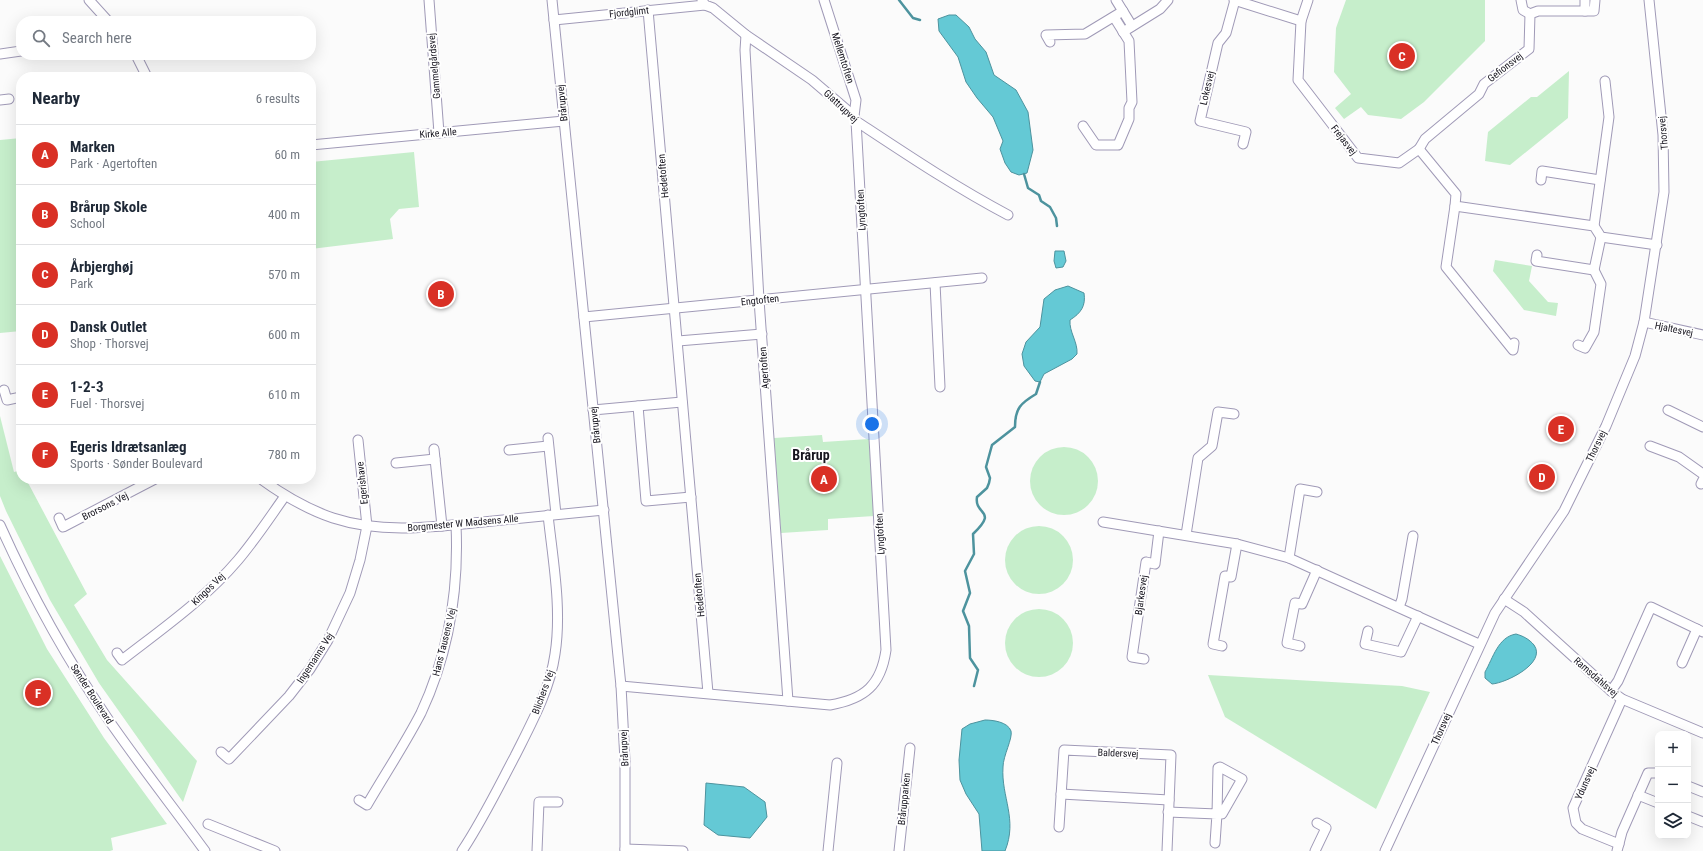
<!DOCTYPE html>
<html lang="en">
<head>
<meta charset="utf-8">
<style>
  :root { --surface:#fff; --page:#f2f2f3; --text:#1f2937; --muted:#747a83; --line:#e0e1e3; --accent:#d93025 }
  body { margin:0; font-family:"Roboto Condensed",sans-serif; background:var(--page); color:var(--text) }
  .controls { position:absolute; right:12px; bottom:12px; display:grid; overflow:hidden; border-radius:8px; box-shadow:0 4px 16px #0002 }
  .controls button { width:36px; height:36px; display:grid; place-items:center; padding:0; border:0; border-bottom:1px solid var(--line); background:var(--surface); color:var(--text); font:20px sans-serif }
  .you { position:absolute; left:872px; top:424px; width:14px; height:14px; margin:-10px; border:3px solid #fff; border-radius:50%; background:#1a73e8; box-shadow:0 0 0 6px #1a73e833 }
  .badge { display:grid; place-items:center; width:26px; height:26px; border-radius:50%; background:var(--accent); color:#fff; font-size:13px; font-weight:700 }
  .pin { position:absolute; translate:-50% -50%; border:2px solid #fff; box-shadow:0 1px 4px #0006 }
  .list { margin:0; padding:0; list-style:none }
  h2 { display:flex; justify-content:space-between; align-items:center; height:52px; margin:0; padding:0 16px; font-size:17px }
  h2 small { font-size:13px; font-weight:400; color:var(--muted) }
  .list li { display:grid; grid-template-columns:26px 1fr auto; gap:12px; align-items:center; box-sizing:border-box; height:60px; padding:0 16px; border-top:1px solid var(--line) }
  .list b { display:block; font-size:15px; white-space:nowrap }
  .list p { margin:0; font-size:13px; white-space:nowrap; color:var(--muted) }
  .list em { font-size:13px; font-style:normal; color:var(--muted) }
  .icon { flex:none; width:22px; height:22px; fill:none; stroke:currentColor; stroke-width:2; stroke-linecap:round; stroke-linejoin:round }
  .map { position:relative; flex:none; width:1703px; height:851px; overflow:hidden }
  .search { position:absolute; background:var(--surface); box-shadow:0 4px 16px #0002; left:16px; top:16px; width:300px; height:44px; display:flex; align-items:center; gap:10px; box-sizing:border-box; padding:0 14px; border-radius:16px; color:var(--muted); font-size:15px }
  .panel { position:absolute; background:var(--surface); box-shadow:0 4px 16px #0002; left:16px; top:72px; width:300px; height:412px; border-radius:16px }
  .map>svg:first-child { display:block }
</style>
</head>
<body>
<div class="map">
<svg width="1703" height="851" viewBox="0 0 1703 851">
  <rect width="100%" height="100%" fill="#fbfbfb"/>
  <g fill="#c6eecb">
    <path d="M1346,0H1485V41L1424,102L1401,119L1368,115L1361,107L1344,119L1335,108L1351,94L1334,72L1336,28Z"/>
    <path d="M1569,71L1568,118L1510,165L1485,161L1488,132L1531,97H1537Z"/>
    <path d="M21,138V331L0,333V140Z"/>
    <path d="M414,152L419,207L399,209L390,219L393,239L311,249V162Z"/>
    <path d="M1495,260L1532,266L1529,281L1548,302L1558,303L1556,316L1524,310L1493,271Z"/>
    <path d="M0,416L14,472L21,470V479H26L87,594L74,605L107,660L197,761L183,802L99,683L50,600L6,511L0,496Z"/>
    <path d="M822,435L823,442L869,439L874,516L828,519V530L781,533L774,438Z"/>
    <circle cx="1064" cy="481" r="34"/>
    <circle cx="1039" cy="560" r="34"/>
    <path d="M0,556L47,649L104,738L167,824L111,838L113,850L110,851H0Z"/>
    <circle cx="1039" cy="643" r="34"/>
    <path d="M1208,675L1402,686L1430,692L1376,809L1225,717Z"/>
  </g>
  <g fill="#64c9d5" stroke="#4d939e">
    <path d="M949,15H956L969,27L975,39L986,52L994,75L1016,90L1028,112L1033,150L1027,173L1019,175L1011,172L1005,163L1000,149L1003,141L993,117L977,98L966,82L958,57L939,31L938,19Z"/>
    <path d="M1055,251H1064L1066,261L1063,267L1056,268L1054,261Z"/>
    <path d="M1068,286L1084,293C1086,306 1081,313 1070,320C1069,332 1078,342 1077,354L1072,359L1044,374L1040,382L1035,381L1024,366L1022,354L1026,342L1040,327L1044,299L1055,290Z"/>
    <path d="M1516,634C1523,636 1529,639 1534,645C1547,663 1506,683 1492,684L1485,678V672C1493,658 1498,637 1516,634Z"/>
    <path d="M985,720C993,720 1008,722 1011,731C1013,738 1003,756 1003,767C1001,797 1018,819 1005,851H982L979,814L966,794L960,780L959,760L962,729L970,724Z"/>
    <path d="M706,783L744,787L765,802L767,817L750,838L718,835L704,825Z"/>
  </g>
  <g fill="none" stroke-linecap="round" stroke-linejoin="round">
    <g stroke="#4d939e" stroke-width="2.5">
      <path d="M899,0L913,18L920,20"/>
      <path d="M1024,174L1028,188L1039,195L1041,201L1050,207L1056,218L1057,226"/>
      <path d="M974,686L978,670L970,658L969,626L963,611L970,593L965,571L974,554L973,534C999,509 974,516 977,497L987,488L989,483L990,478L986,467L992,445L1015,427C1015,408 1021,403 1036,394L1040,382"/>
    </g>
    <defs>
      <g id="minor">
        <path d="M89,0L108,21"/>
        <path d="M429,0L439,133"/>
        <path d="M552,0L621,686L625,761V851"/>
        <path d="M702,0L705,5L713,8L746,35L812,80L854,116L856,121C906,154 955,187 1008,215"/>
        <path d="M824,0L856,100L854,116"/>
        <path d="M1116,0L1132,26"/>
        <path d="M1234,0L1301,21L1308,0"/>
        <path d="M1235,0L1226,33L1218,43L1200,121L1246,132L1243,144"/>
        <path d="M1521,0L1523,10L1530,14"/>
        <path d="M648,10L708,693"/>
        <path d="M1585,11H1594L1595,0"/>
        <path d="M554,20L705,5"/>
        <path d="M1301,21L1298,80L1358,158L1399,163L1419,149L1456,194L1455,206L1594,226L1601,237L1657,245"/>
        <path d="M1123,32L1160,9L1168,0"/>
        <path d="M746,35L745,50L759,300L788,701"/>
        <path d="M1050,42L1046,35L1085,34L1123,11"/>
        <path d="M0,54L21,51"/>
        <path d="M136,55L147,77"/>
        <path d="M0,100L9,99"/>
        <path d="M1083,126L1096,145H1118L1129,119V108L1132,102L1129,41L1114,17"/>
        <path d="M311,145L564,121"/>
        <path d="M1419,149L1425,139L1479,94L1484,84L1529,49L1530,14L1538,11H1585V0"/>
        <path d="M1541,180L1542,171L1600,180"/>
        <path d="M1455,206L1446,267L1513,350L1514,343"/>
        <path d="M1594,226L1609,117L1605,81"/>
        <path d="M1537,255L1536,261L1594,270L1601,237"/>
        <path d="M935,283L940,387"/>
        <path d="M584,317L982,278"/>
        <path d="M1644,322L1703,335"/>
        <path d="M678,341L762,334"/>
        <path d="M1578,345L1585,348L1594,332L1601,284L1594,270"/>
        <path d="M4,390L7,400L21,397"/>
        <path d="M638,406L646,501L691,497"/>
        <path d="M593,410L682,402"/>
        <path d="M1668,410L1703,427"/>
        <path d="M548,438L556,514"/>
        <path d="M1650,446L1679,457L1703,474"/>
        <path d="M434,449L442,526"/>
        <path d="M509,450L548,446"/>
        <path d="M396,463L435,459"/>
        <path d="M261,479C283,495 306,509 333,518C382,534 433,527 483,522C523,518 563,514 604,510"/>
        <path d="M1701,484L1703,480"/>
        <path d="M59,518L63,527L155,479"/>
        <path d="M1103,522L1237,544L1289,558L1479,644"/>
        <path d="M0,525C30,592 66,658 108,719C139,764 173,807 205,851"/>
        <path d="M1186,535L1198,458L1212,446L1218,412L1234,414"/>
        <path d="M1289,558L1300,489L1317,492"/>
        <path d="M1504,599L1524,612L1611,691L1622,699L1703,733"/>
        <path d="M1399,607L1402,599L1413,536"/>
        <path d="M1368,631L1365,644L1401,652L1418,616"/>
        <path d="M1222,646L1213,644L1225,576L1231,577L1237,544"/>
        <path d="M1300,646L1287,643L1295,603L1302,604L1317,570"/>
        <path d="M117,653L122,660C162,629 205,599 238,560C255,540 270,517 285,496"/>
        <path d="M1144,659L1132,657L1146,562L1155,564L1159,531"/>
        <path d="M1682,663L1697,629"/>
        <path d="M621,686L830,705C865,699 881,685 886,650L856,121"/>
        <path d="M1611,691L1618,681L1651,607L1703,632"/>
        <path d="M221,752L229,759L289,696L310,669L328,640L350,593L360,560L367,526L358,440"/>
        <path d="M1688,786L1703,792"/>
        <path d="M1061,794L1169,800"/>
        <path d="M1638,795L1658,803"/>
        <path d="M359,800L367,805C385,774 405,744 421,713C449,653 459,590 456,525"/>
        <path d="M1168,812L1217,814L1218,768L1220,767L1242,779L1222,814H1217L1215,843"/>
        <path d="M1688,816L1703,822"/>
        <path d="M208,824L275,851"/>
        <path d="M1059,827L1064,750L1171,755L1167,851"/>
        <path d="M1619,844L1582,829L1576,823L1573,808L1622,699"/>
        <path d="M625,849L683,851"/>
        <path d="M462,851C482,821 498,788 515,756C531,724 550,690 555,654C562,609 553,561 548,515"/>
        <path d="M537,851L539,802H558"/>
        <path d="M828,851L837,763"/>
        <path d="M899,851L910,748"/>
        <path d="M1315,851L1326,828L1317,823"/>
        <path d="M1385,851L1495,613L1564,511L1606,426L1635,356L1644,322L1664,192L1663,135L1649,0"/>
        <path d="M1617,851L1622,832L1648,773H1658"/>
      </g>
    </defs>
    <use href="#minor" stroke="#a09ab7" stroke-width="11"/>
    <use href="#minor" stroke="#fff" stroke-width="9"/>
  </g>
  <g text-anchor="middle" dominant-baseline="central" stroke-width="4" stroke-linejoin="round" paint-order="stroke">
    <g font-size="10" fill="#17151f" stroke="#fff">
      <text transform="translate(629 12) rotate(-6)">Fjordglimt</text>
      <text transform="translate(843 58) rotate(72)">Mellemtoften</text>
      <text transform="translate(434 66) rotate(-95)">Gammelgårdsvej</text>
      <text transform="translate(1505 67) rotate(-38)">Gefionsvej</text>
      <text transform="translate(1207 88) rotate(-77)">Lokesvej</text>
      <text transform="translate(562 103) rotate(-96)">Brårupvej</text>
      <text transform="translate(841 106) rotate(43)">Glattrupvej</text>
      <text transform="translate(438 133) rotate(-5)">Kirke Alle</text>
      <text transform="translate(1663 133) rotate(-95)">Thorsvej</text>
      <text transform="translate(1344 140) rotate(52)">Frejasvej</text>
      <text transform="translate(663 176) rotate(-95)">Hedetoften</text>
      <text transform="translate(861 210) rotate(-93)">Lyngtoften</text>
      <text transform="translate(760 300) rotate(-6)">Engtoften</text>
      <text transform="translate(1674 329) rotate(12)">Hjaltesvej</text>
      <text transform="translate(764 368) rotate(-94)">Agertoften</text>
      <text transform="translate(595 425) rotate(-96)">Brårupvej</text>
      <text transform="translate(1596 446) rotate(-64)">Thorsvej</text>
      <text transform="translate(362 483) rotate(-96)">Egerishave</text>
      <text transform="translate(105 506) rotate(-27)">Brorsons Vej</text>
      <text transform="translate(463 523) rotate(-5)">Borgmester W Madsens Alle</text>
      <text transform="translate(880 534) rotate(-93)">Lyngtoften</text>
      <text transform="translate(208 589) rotate(-44)">Kingos Vej</text>
      <text transform="translate(699 595) rotate(-95)">Hedetoften</text>
      <text transform="translate(1141 595) rotate(-82)">Bjarkesvej</text>
      <text transform="translate(444 642) rotate(-76)">Hans Tausens Vej</text>
      <text transform="translate(315 658) rotate(-57)">Ingemanns Vej</text>
      <text transform="translate(1596 677) rotate(41)">Ramsdahlsvej</text>
      <text transform="translate(543 692) rotate(-70)">Blichers Vej</text>
      <text transform="translate(92 694) rotate(57)">Sønder Boulevard</text>
      <text transform="translate(1441 729) rotate(-66)">Thorsvej</text>
      <text transform="translate(624 748) rotate(-93)">Brårupvej</text>
      <text transform="translate(1118 753) rotate(2)">Baldersvej</text>
      <text transform="translate(1585 783) rotate(-66)">Ydunsvej</text>
      <text transform="translate(904 799) rotate(-84)">Brårupparken</text>
    </g>
    <g font-size="14" font-weight="bold" fill="#17151f" stroke="#fff">
      <text x="811" y="455">Brårup</text>
    </g>
  </g>
</svg>
<div class="controls">
<button>+</button>
<button>−</button>
<button><svg class="icon" aria-label="layers" viewBox="0 0 24 24"><path d="M12 4l9 5-9 5-9-5zM3 14l9 5 9-5"/></svg></button>
</div>
<div class="you"></div>
<div class="pin badge" style="left:824px;top:479px">A</div>
<div class="pin badge" style="left:441px;top:294px">B</div>
<div class="pin badge" style="left:1402px;top:56px">C</div>
<div class="pin badge" style="left:1542px;top:477px">D</div>
<div class="pin badge" style="left:1561px;top:429px">E</div>
<div class="pin badge" style="left:38px;top:693px">F</div>
<div class="search"><svg class="icon" aria-label="search" viewBox="0 0 24 24"><circle cx="10" cy="10" r="6"/><path d="M15 15l6 6"/></svg>Search here</div>
<section class="panel">
<h2>Nearby<small>6 results</small></h2>
<ul class="list">
<li><span class="badge">A</span><div><b>Marken</b><p>Park · Agertoften</p></div><em>60 m</em></li>
<li><span class="badge">B</span><div><b>Brårup Skole</b><p>School</p></div><em>400 m</em></li>
<li><span class="badge">C</span><div><b>Årbjerghøj</b><p>Park</p></div><em>570 m</em></li>
<li><span class="badge">D</span><div><b>Dansk Outlet</b><p>Shop · Thorsvej</p></div><em>600 m</em></li>
<li><span class="badge">E</span><div><b>1-2-3</b><p>Fuel · Thorsvej</p></div><em>610 m</em></li>
<li><span class="badge">F</span><div><b>Egeris Idrætsanlæg</b><p>Sports · Sønder Boulevard</p></div><em>780 m</em></li>
</ul>
</section>
</div>
</body>
</html>
